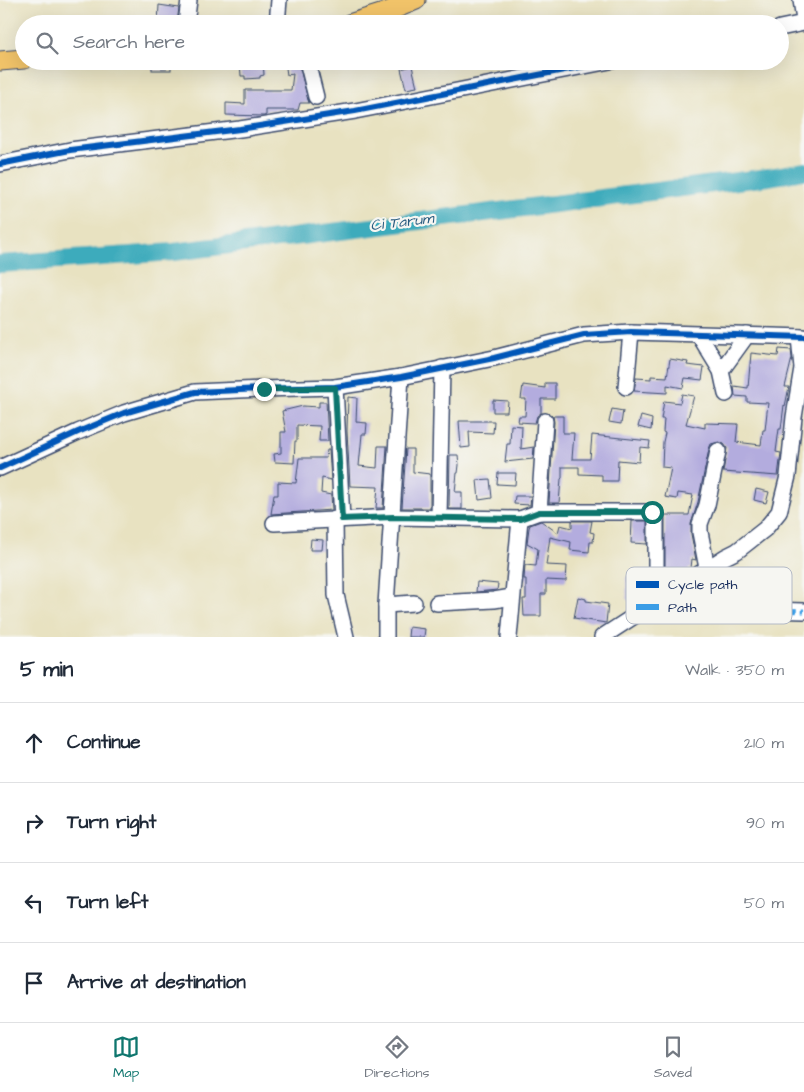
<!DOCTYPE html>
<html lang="en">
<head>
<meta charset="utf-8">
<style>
  :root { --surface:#fff; --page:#f6f6f7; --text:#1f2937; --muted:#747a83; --line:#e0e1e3; --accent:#0f766e }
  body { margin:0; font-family:"Architects Daughter",sans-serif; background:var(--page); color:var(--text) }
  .stop { position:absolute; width:15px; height:15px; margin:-11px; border:4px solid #0f766e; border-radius:50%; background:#fff }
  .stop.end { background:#0f766e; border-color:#fff; box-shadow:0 1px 5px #0008 }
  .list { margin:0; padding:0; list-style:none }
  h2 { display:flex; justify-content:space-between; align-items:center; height:65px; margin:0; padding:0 20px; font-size:21px }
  h2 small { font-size:16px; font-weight:400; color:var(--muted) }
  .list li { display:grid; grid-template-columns:32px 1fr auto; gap:15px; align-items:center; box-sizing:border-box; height:80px; padding:0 20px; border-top:1px solid var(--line) }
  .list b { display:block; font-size:19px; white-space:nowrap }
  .list em { font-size:16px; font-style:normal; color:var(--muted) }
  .icon { flex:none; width:28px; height:28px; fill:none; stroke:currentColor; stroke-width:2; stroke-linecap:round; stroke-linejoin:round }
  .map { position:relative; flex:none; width:804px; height:637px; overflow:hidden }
  .search { position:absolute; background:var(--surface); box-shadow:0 5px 20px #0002; left:15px; right:15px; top:15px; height:55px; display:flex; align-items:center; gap:12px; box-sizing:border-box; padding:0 18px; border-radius:28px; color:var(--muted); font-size:19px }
  .sheet { height:385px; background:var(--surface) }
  nav { display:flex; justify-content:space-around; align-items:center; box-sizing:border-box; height:70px; border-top:1px solid var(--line); background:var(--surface); font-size:14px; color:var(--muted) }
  nav a { display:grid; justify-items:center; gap:2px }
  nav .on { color:var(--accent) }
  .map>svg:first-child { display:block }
</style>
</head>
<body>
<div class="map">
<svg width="804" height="637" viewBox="0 0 804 637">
  <rect width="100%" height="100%" fill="#f6f6f2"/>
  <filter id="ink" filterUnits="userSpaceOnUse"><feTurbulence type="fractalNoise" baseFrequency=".02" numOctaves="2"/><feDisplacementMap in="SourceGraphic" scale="10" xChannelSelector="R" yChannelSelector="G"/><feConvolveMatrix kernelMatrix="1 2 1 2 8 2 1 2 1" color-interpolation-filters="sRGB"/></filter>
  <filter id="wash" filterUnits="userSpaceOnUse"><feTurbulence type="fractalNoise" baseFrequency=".0096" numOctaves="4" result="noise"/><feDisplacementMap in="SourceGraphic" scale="20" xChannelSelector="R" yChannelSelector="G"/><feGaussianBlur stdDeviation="1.12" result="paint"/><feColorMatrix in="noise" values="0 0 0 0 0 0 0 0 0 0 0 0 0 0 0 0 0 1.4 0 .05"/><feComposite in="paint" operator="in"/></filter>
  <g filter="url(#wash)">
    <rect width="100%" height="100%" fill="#e8e2c1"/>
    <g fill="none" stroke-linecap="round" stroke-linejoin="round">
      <path stroke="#3eabbc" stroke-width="18" d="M0,264L174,252L769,177L804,171"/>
    </g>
    <g id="blocks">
      <g fill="#b3acde">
        <path d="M159,5L179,8L177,22L158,24Z"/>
        <rect x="152" y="61" width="19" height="9"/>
        <path d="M263,61L264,75L260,76V78L245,79V76H241L240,62Z"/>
        <path d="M285,61H298L309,103H300L298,110H266V115L264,116L226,115V103L245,104V90H291L293,74L287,75Z"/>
        <path d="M412,66L417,87L406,89L401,69Z"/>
        <path d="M779,349L791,350L792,358L785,387H789L785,406L784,405L781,429H779L776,452L781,453L778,476L723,472L727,448L724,444L719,442L711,444L709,449L698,502L691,524V534L696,560L692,559L691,568L683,573H681L680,575L665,584V515H689L693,495L678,493L677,499L665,497L671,468L662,467L663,442L665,433L663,432L664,419H661L664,401L680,403L682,394L694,396L686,424L705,428V423L738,424L736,442L761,445L763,430H765L768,403L747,402V397L735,396L734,386L748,388L751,353L778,356Z"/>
        <path d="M670,359L688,362L687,365L704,367L702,380L685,378L683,388L667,385V393L634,391L636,378L651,379V376L667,377Z"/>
        <path d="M545,383H555V399H541V413L537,416L535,423L518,422L519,416H525L526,399H521L523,385L545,388Z"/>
        <path d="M348,397L357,398L356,422L367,423L366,434H362L359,466L377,468L378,446H387L383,508H376L378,487L350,486L347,431Z"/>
        <path d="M493,400L508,401L507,412H493Z"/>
        <path d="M319,402H326L328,441H319L320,426L297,425V441H295L294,463L275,462L274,454L281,453V432H286L282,411L303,406L319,407Z"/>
        <path d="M612,409L623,411L621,424L609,422Z"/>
        <path d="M553,416H563V433H574L572,459H590L592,435L650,441L649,448L640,447L639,462L618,460L617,481H602V475L579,474V467H562V478L561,479L559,503H549L554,422Z"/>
        <path d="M641,416L652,419L651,430L638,427Z"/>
        <path d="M459,421H494L493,433L469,432L470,447L461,448Z"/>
        <path d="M511,425L522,426L521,449L534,447L533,459L505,462L507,444H510Z"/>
        <path d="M406,449H413V472L430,474V508H402Z"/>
        <path d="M327,450H329L331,480L322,478L321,493L331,495L332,510L271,514L274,495H278V482L296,483L299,458H326Z"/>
        <path d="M450,455H458L459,465L458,473H457L455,492H462V509H449Z"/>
        <path d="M498,473H516L515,485L497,484Z"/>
        <path d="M490,479L492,498L479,500L477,480Z"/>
        <path d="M756,489L769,492L766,503L754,500Z"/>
        <path d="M515,496H531L530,505L514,504Z"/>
        <path d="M541,521L558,533L560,525L572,528V521H592L590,532L594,533L593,542H590L589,552L570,550L571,542L550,537L546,565L567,566L566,581L546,580V594H541V616H524L523,599H526V579H524L525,565L536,566L538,549L527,543L529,528L530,525Z"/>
        <path d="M632,521H647V544L631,543Z"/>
        <path d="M311,539L323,540L322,550H310Z"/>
        <path d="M626,577H635V578L647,579V595L635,594L636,600H627Z"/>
        <path d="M477,582L498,584L497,590L476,592Z"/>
        <path d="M578,597L586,599V601L608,604L606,623L574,618Z"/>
        <path d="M409,627L425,629L424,637H408Z"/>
      </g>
    </g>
  </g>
  <g filter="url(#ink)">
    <use href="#blocks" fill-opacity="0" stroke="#3a4a6d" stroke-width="1"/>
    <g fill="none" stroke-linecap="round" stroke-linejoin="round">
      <defs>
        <g id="minor">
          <path d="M801,0L804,19"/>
          <path d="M186,24L189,0"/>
          <path d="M277,24L279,0"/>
          <path d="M780,28L804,23"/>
          <path d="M307,61L316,97"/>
          <path d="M0,164L70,150L240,129L355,111L610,61"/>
          <path d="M699,335L721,371L726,394"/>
          <path d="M721,371L747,335"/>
          <path d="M335,387L342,519"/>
          <path d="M626,387L631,332"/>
          <path d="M0,468L78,432L124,413L195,392L263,389L335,387L401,377L494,358L584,335L631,332L804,337"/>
          <path d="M539,512L545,421"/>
          <path d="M439,518L442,368"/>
          <path d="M335,519L336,595L346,637"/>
          <path d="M274,523L393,517L520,519L539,512H652L655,513L656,518V601"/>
          <path d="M707,568L700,532V524L707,505L718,451"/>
          <path d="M437,603L494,600L512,597"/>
          <path d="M652,603L726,609L804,611"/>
          <path d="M386,605L414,603"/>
          <path d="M386,637V605L401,377"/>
          <path d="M509,637L520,519"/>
          <path d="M602,637L725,557L737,551L765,529L779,512L788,476L794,417L802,368L799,337"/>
        </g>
        <g id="major">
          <path d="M349,24L387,12L416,0"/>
          <path d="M0,61L24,59"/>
        </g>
      </defs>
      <use href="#minor" stroke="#3a4a6d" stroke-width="18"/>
      <use href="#major" stroke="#3a4a6d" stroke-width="21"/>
      <use href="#minor" stroke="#fff" stroke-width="15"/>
      <use href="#major" stroke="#f1c369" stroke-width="19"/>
      <path stroke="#3b9de6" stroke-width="5" stroke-dasharray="10 5" stroke-linecap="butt" d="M652,603L726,609L804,611"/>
      <defs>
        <g id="cycleway">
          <path d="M0,164L70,150L240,129L355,111L610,61"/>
          <path d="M0,468L78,432L124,413L195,392L263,389L335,387L401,377L494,358L584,335L631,332L804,337"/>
        </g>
      </defs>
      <use href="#cycleway" stroke="#f6f6f2" stroke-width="9"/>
      <use href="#cycleway" stroke="#0057b8" stroke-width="6"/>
    </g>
  </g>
  <g fill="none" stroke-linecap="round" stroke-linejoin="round" filter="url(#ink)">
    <path stroke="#0f766e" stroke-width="6" d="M264,389L335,388L342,519L393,517L520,519L539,512H652"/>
  </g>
  <g text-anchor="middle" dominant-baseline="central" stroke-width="4.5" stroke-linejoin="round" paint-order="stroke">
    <g font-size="15" font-style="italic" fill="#275a7f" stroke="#f6f6f2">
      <text transform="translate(402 222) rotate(-7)">Ci Tarum</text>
    </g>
  </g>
  <rect x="626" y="567" width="166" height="57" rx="8" fill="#f6f6f2" stroke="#b4bac6" stroke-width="1"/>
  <rect x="636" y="581" width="23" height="7" fill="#0057b8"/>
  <rect x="636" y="604" width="23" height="6" fill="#3b9de6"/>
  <g font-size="14" fill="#1b2f5e">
    <text x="668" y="589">Cycle path</text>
    <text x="668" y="612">Path</text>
  </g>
</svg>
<div class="stop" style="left:652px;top:512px"></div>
<div class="stop end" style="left:264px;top:389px"></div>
<div class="search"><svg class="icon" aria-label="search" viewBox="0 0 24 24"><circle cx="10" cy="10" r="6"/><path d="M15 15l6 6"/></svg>Search here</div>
</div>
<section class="sheet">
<h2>5 min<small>Walk · 350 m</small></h2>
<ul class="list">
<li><svg class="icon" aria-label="ahead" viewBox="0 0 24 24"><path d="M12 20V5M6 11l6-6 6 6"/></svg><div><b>Continue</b></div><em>210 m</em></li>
<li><svg class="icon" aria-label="right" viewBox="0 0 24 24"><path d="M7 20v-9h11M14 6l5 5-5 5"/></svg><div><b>Turn right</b></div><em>90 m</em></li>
<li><svg class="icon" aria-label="left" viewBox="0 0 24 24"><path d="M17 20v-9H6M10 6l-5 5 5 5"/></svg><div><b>Turn left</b></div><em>50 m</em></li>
<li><svg class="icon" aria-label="arrive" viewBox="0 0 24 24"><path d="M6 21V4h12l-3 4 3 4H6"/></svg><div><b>Arrive at destination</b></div></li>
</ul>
</section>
<nav>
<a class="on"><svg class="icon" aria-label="map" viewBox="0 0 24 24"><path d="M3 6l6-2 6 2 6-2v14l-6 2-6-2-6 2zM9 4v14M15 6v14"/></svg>Map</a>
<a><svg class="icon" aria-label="directions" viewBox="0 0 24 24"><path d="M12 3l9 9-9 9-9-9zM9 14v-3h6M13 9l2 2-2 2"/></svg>Directions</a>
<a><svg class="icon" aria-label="saved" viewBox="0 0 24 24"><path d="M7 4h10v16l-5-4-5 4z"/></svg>Saved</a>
</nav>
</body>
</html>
